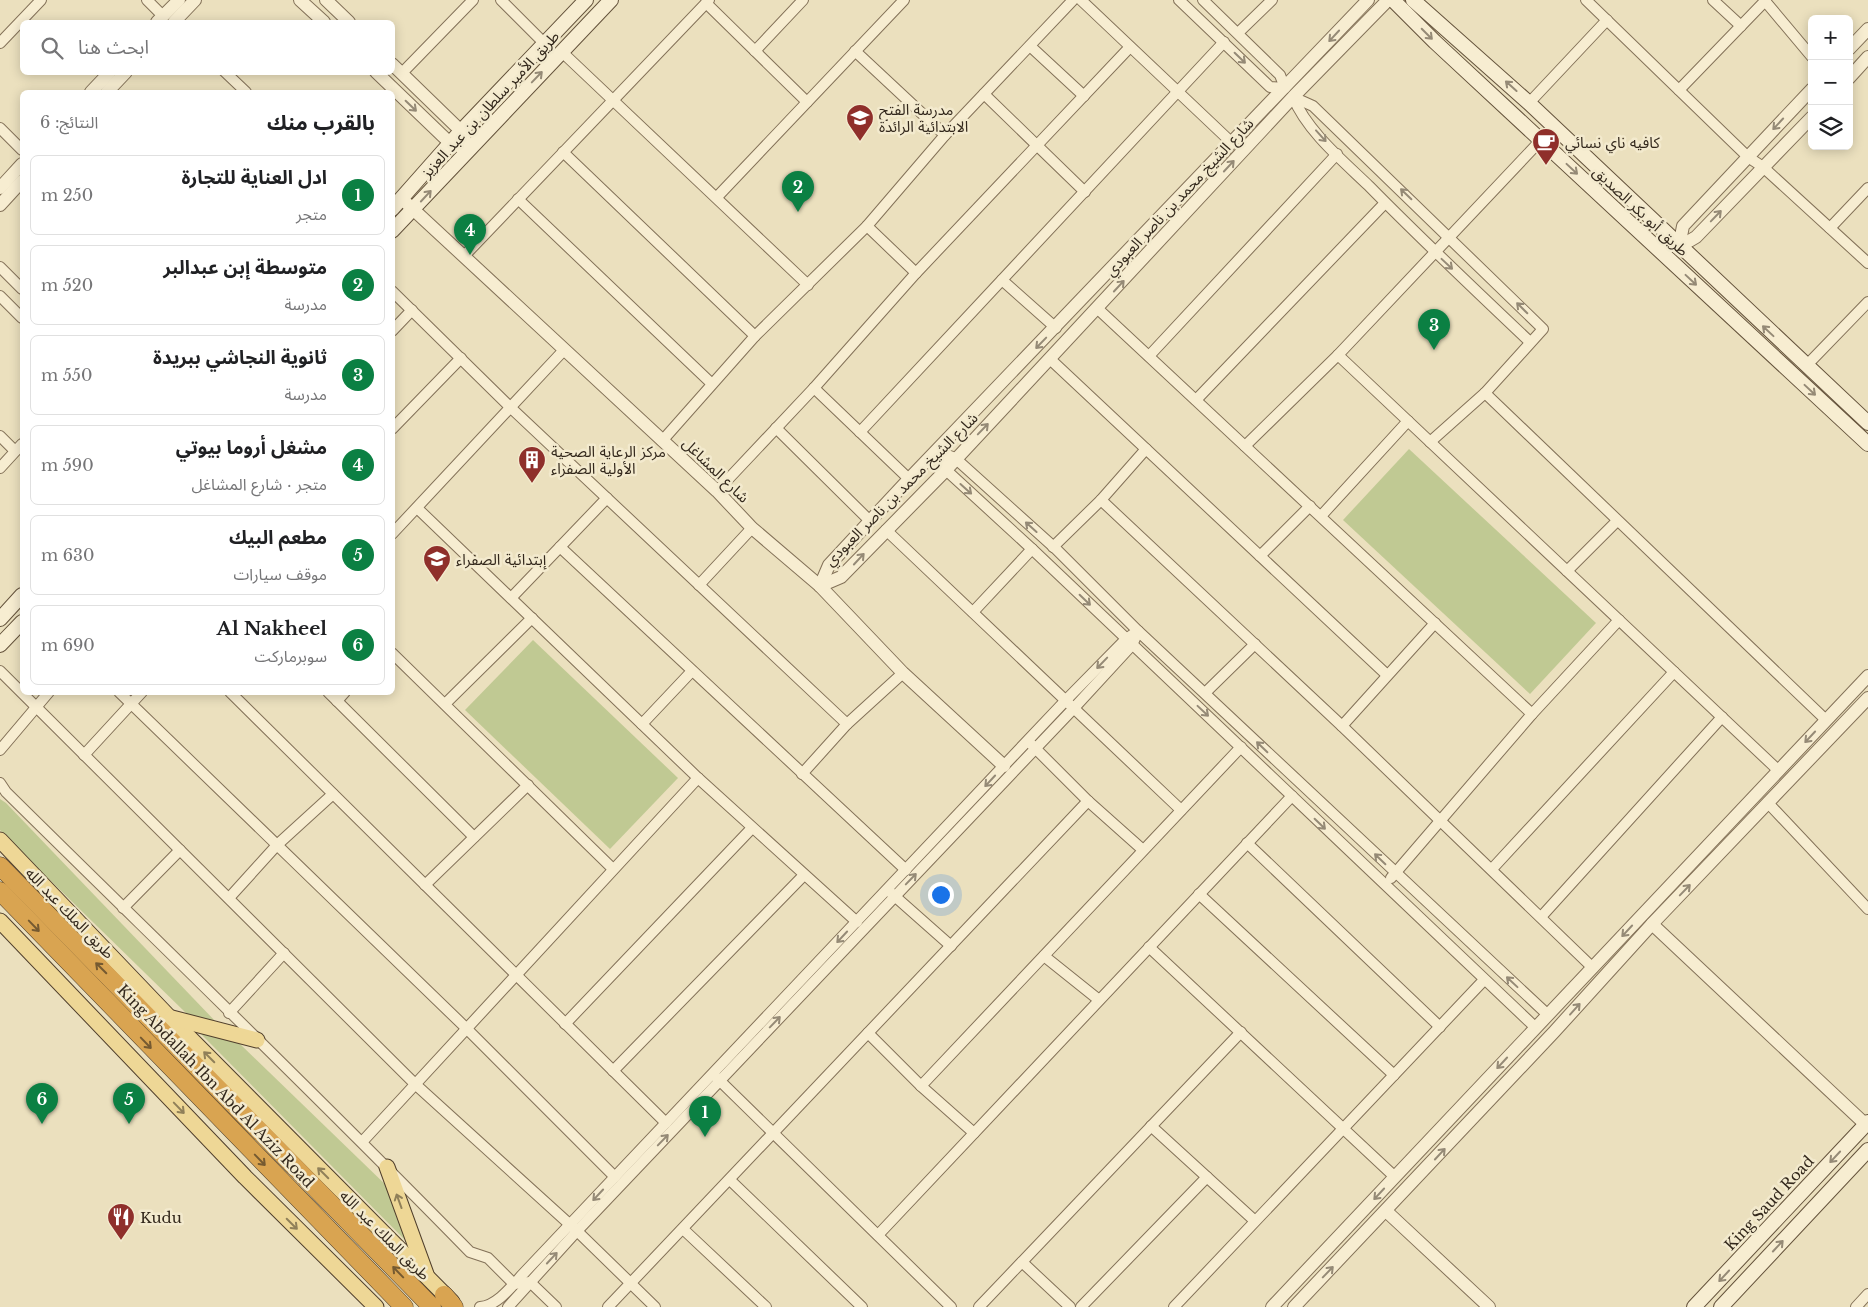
<!DOCTYPE html>
<html lang="ar">
<head>
<meta charset="utf-8">
<style>
  :root { --surface:#fff; --page:#f2f2f2; --text:#202124; --muted:#757577; --line:#e0e0e0; --accent:#0b8043 }
  body { margin:0; font-family:"Libre Baskerville","Noto Sans Arabic",serif; background:var(--page); color:var(--text); direction:rtl }
  .controls { position:absolute; right:15px; top:15px; display:grid; overflow:hidden; border-radius:8px; box-shadow:0 2px 12px #0003 }
  .controls button { width:45px; height:45px; display:grid; place-items:center; padding:0; border:0; border-bottom:1px solid var(--line); background:var(--surface); color:var(--text); font:25px sans-serif }
  .you { position:absolute; left:940px; top:894px; width:18px; height:18px; margin:-12px; border:4px solid #fff; border-radius:50%; background:#1a73e8; box-shadow:0 0 0 8px #1a73e833 }
  .badge { display:grid; place-items:center; width:32px; height:32px; border-radius:50%; background:var(--accent); color:#fff; font-size:16px; font-weight:700 }
  .pin { position:absolute; translate:-50% -41px; filter:drop-shadow(0 1px 2px #0008) }
  .pin::after { content:''; position:absolute; top:26px; width:18px; height:15px; background:inherit; clip-path:polygon(0 0,100% 0,50% 100%) }
  .list { margin:0; padding:0; list-style:none }
  h2 { display:flex; justify-content:space-between; align-items:center; height:65px; margin:0; padding:0 20px; font-size:21px }
  h2 small { font-size:16px; font-weight:400; color:var(--muted) }
  .list li { display:grid; grid-template-columns:32px 1fr auto; gap:15px; align-items:center; box-sizing:border-box; height:80px; margin:0 10px 10px; padding:0 10px; border:1px solid var(--line); border-radius:8px }
  .list b { display:block; font-size:19px; white-space:nowrap }
  .list p { margin:0; font-size:16px; white-space:nowrap; color:var(--muted) }
  .list em { font-size:16px; font-style:normal; color:var(--muted) }
  .icon { flex:none; width:28px; height:28px; fill:none; stroke:currentColor; stroke-width:2; stroke-linecap:round; stroke-linejoin:round }
  .map { position:relative; flex:none; width:1868px; height:1307px; overflow:hidden; direction:ltr }
  .search { position:absolute; background:var(--surface); box-shadow:0 2px 12px #0003; left:20px; top:20px; width:375px; height:55px; display:flex; align-items:center; gap:12px; box-sizing:border-box; padding:0 18px; border-radius:8px; color:var(--muted); font-size:19px }
  .panel { position:absolute; background:var(--surface); box-shadow:0 2px 12px #0003; left:20px; top:90px; width:375px; height:605px; border-radius:8px; direction:rtl }
  .map>svg:first-child { display:block }
</style>
</head>
<body>
<div class="map">
<svg width="1868" height="1307" viewBox="0 0 1868 1307">
  <rect width="100%" height="100%" fill="#ebe0be"/>
  <g fill="#c0c993">
    <path d="M1409,449L1596,623L1530,694L1343,520Z"/>
    <path d="M533,640L678,778L610,849L465,710Z"/>
    <path d="M0,799L6,803L216,1022L187,1014L10,841L0,830Z"/>
    <path d="M197,1030L240,1044L389,1188L407,1242Z"/>
  </g>
  <g fill="none" stroke-linecap="round" stroke-linejoin="round">
    <defs>
      <g id="minor">
        <path d="M147,0L163,16"/>
        <path d="M501,0L546,45"/>
        <path d="M1081,0L1231,142"/>
        <path d="M1179,0L1270,87L1285,88L1280,75L1203,0"/>
        <path d="M1586,0L1748,157L1763,167L1868,263"/>
        <path d="M1713,0L1741,26"/>
        <path d="M1765,1L1812,57"/>
        <path d="M706,3L807,102"/>
        <path d="M1238,33L1272,0"/>
        <path d="M0,43L41,0"/>
        <path d="M1030,46L1084,96"/>
        <path d="M755,51L803,0"/>
        <path d="M855,51L945,135"/>
        <path d="M562,52L808,285"/>
        <path d="M225,72L246,92"/>
        <path d="M402,73L473,0"/>
        <path d="M1679,90L1766,0"/>
        <path d="M984,94L1085,192"/>
        <path d="M1293,97L1313,106L1543,329L1485,393L1430,442"/>
        <path d="M1293,97C1307,131 1342,160 1369,186C1421,239 1475,290 1530,342"/>
        <path d="M1529,103L1607,20"/>
        <path d="M0,128L22,150"/>
        <path d="M563,152L755,336"/>
        <path d="M717,197L904,0"/>
        <path d="M518,199L711,383"/>
        <path d="M867,226L916,273"/>
        <path d="M1830,228L1868,188"/>
        <path d="M465,255L709,0"/>
        <path d="M0,267L22,289"/>
        <path d="M1002,280L1056,328"/>
        <path d="M392,291L510,407L847,724"/>
        <path d="M0,296L22,318"/>
        <path d="M1098,309L1532,714"/>
        <path d="M392,331L412,310"/>
        <path d="M1338,355L1779,771"/>
        <path d="M1149,356L1337,154"/>
        <path d="M1050,359L1387,675"/>
        <path d="M1806,366L1868,302"/>
        <path d="M814,388L909,479"/>
        <path d="M1485,393L1826,720"/>
        <path d="M1196,400L1385,203"/>
        <path d="M776,428L870,521"/>
        <path d="M392,429L461,358"/>
        <path d="M860,432L1224,42"/>
        <path d="M0,436L15,451"/>
        <path d="M662,441L755,336L867,226L945,135L1073,0"/>
        <path d="M1245,446L1338,355L1541,140"/>
        <path d="M937,451L946,470L1032,549L1536,1028"/>
        <path d="M937,451L955,458L1056,549L1138,631L1548,1015"/>
        <path d="M0,468L22,444"/>
        <path d="M717,491L814,388L916,273L1130,47"/>
        <path d="M1101,500L1342,726L1593,968"/>
        <path d="M417,508L698,778L857,922"/>
        <path d="M1321,516L1408,421"/>
        <path d="M886,530L1181,810"/>
        <path d="M392,534L564,350"/>
        <path d="M560,547L906,870"/>
        <path d="M1053,547L1101,500L1146,449"/>
        <path d="M1260,556L1310,506"/>
        <path d="M1567,571L1617,521"/>
        <path d="M699,585L752,528"/>
        <path d="M511,598L607,498"/>
        <path d="M973,612L1032,549"/>
        <path d="M392,653L613,869"/>
        <path d="M0,671L415,1084L577,1231L655,1307"/>
        <path d="M119,692L466,1028L615,1177"/>
        <path d="M230,692L666,1123"/>
        <path d="M328,692L474,837"/>
        <path d="M1205,693L1255,644"/>
        <path d="M337,701L345,692"/>
        <path d="M445,704L532,618"/>
        <path d="M642,724L692,671"/>
        <path d="M1342,726L1435,623"/>
        <path d="M1031,744L1088,801L1143,850"/>
        <path d="M0,750L49,692"/>
        <path d="M84,755L142,692"/>
        <path d="M802,774L847,724L903,673"/>
        <path d="M0,783L6,792C161,945 318,1096 470,1252L488,1258L514,1284L530,1282L556,1307"/>
        <path d="M1769,804L1868,909"/>
        <path d="M1247,843L1440,1027"/>
        <path d="M1492,869L1674,672"/>
        <path d="M1391,878L1532,714L1619,620"/>
        <path d="M425,885L528,785"/>
        <path d="M890,892L951,946"/>
        <path d="M1199,894L1394,1075"/>
        <path d="M229,898L277,845L333,794"/>
        <path d="M123,908L180,850"/>
        <path d="M1541,917L1722,717"/>
        <path d="M1149,947L1395,1177"/>
        <path d="M1044,956L1099,1000"/>
        <path d="M229,1013L284,953"/>
        <path d="M565,1024L752,828"/>
        <path d="M868,1033L921,1086L974,1133"/>
        <path d="M613,1071L804,875"/>
        <path d="M716,1077L951,1307"/>
        <path d="M921,1086L1241,747"/>
        <path d="M1151,1126L1255,1221"/>
        <path d="M362,1142L698,778"/>
        <path d="M730,1180L862,1307"/>
        <path d="M683,1229L766,1307"/>
        <path d="M878,1235L1292,796"/>
        <path d="M1022,1262L1070,1307"/>
        <path d="M480,1307C497,1306 512,1286 523,1274L1066,700L1126,639L1138,631"/>
        <path d="M508,1307L577,1231L1074,708L1132,645L1138,632"/>
        <path d="M608,1307L1088,801"/>
        <path d="M979,1307L1241,1032"/>
        <path d="M1081,1307L1207,1177"/>
        <path d="M1174,1307L1484,980"/>
        <path d="M1856,1307L1868,1294"/>
      </g>
      <g id="tertiary">
        <path d="M300,0L324,22"/>
        <path d="M326,0L349,22"/>
        <path d="M157,22L179,0"/>
        <path d="M174,22L195,0"/>
        <path d="M1849,49L1868,29"/>
        <path d="M376,72L451,144L469,149L461,131L392,64"/>
        <path d="M1849,78L1868,57"/>
        <path d="M91,92L110,72"/>
        <path d="M107,92L126,72"/>
        <path d="M0,188L22,164"/>
        <path d="M402,199L717,491L752,528L820,586L903,673L1004,766"/>
        <path d="M0,205L22,181"/>
        <path d="M1679,247L1683,226L1812,89"/>
        <path d="M1679,247L1696,237L1812,117"/>
        <path d="M820,586L841,577L946,470L1293,97L1388,0"/>
        <path d="M820,586L829,565L909,479L1368,0"/>
        <path d="M1652,924L1865,1124"/>
        <path d="M1386,1211L1489,1307"/>
        <path d="M1272,1307L1868,676"/>
        <path d="M1294,1307L1554,1032L1652,924L1868,698"/>
      </g>
      <g id="secondary">
        <path d="M1393,0L1435,42L1868,444"/>
        <path d="M1413,0L1529,103L1868,423"/>
        <path d="M392,209L461,131L586,0"/>
        <path d="M392,231L611,0"/>
        <path d="M0,619L22,595"/>
        <path d="M0,645L22,622"/>
        <path d="M1694,1307L1868,1122"/>
        <path d="M1721,1307L1868,1150"/>
      </g>
      <g id="primary">
        <path d="M0,840L170,1018L452,1302"/>
        <path d="M0,921L245,1177L376,1307"/>
        <path d="M172,1018L257,1040"/>
        <path d="M387,1167L426,1274"/>
      </g>
      <g id="motorway">
        <path d="M0,866L432,1307"/>
        <path d="M0,891L404,1307"/>
        <path d="M444,1295L454,1307"/>
      </g>
    </defs>
    <use href="#minor" stroke="#837158" stroke-width="12"/>
    <use href="#tertiary" stroke="#837158" stroke-width="14"/>
    <use href="#secondary" stroke="#64523b" stroke-width="16"/>
    <use href="#primary" stroke="#503f2c" stroke-width="17"/>
    <use href="#motorway" stroke="#503f2c" stroke-width="19"/>
    <use href="#minor" stroke="#f7edd1" stroke-width="10"/>
    <use href="#tertiary" stroke="#f7edd1" stroke-width="12"/>
    <use href="#secondary" stroke="#f7edd1" stroke-width="14"/>
    <use href="#primary" stroke="#eed796" stroke-width="15"/>
    <use href="#motorway" stroke="#d9a451" stroke-width="18"/>
  </g>
  <defs><path id="oneway-shaft" d="M-6 0H5M1.5-3L5.5 0L1.5 3" fill="none" stroke-width="1.6" stroke-linecap="round" stroke-linejoin="round" transform="scale(1.25)"/></defs>
  <g stroke="#958a76">
    <use href="#oneway-shaft" transform="translate(1427 34) rotate(45)"/>
    <use href="#oneway-shaft" transform="translate(1334 36) rotate(133)"/>
    <use href="#oneway-shaft" transform="translate(1240 58) rotate(44)"/>
    <use href="#oneway-shaft" transform="translate(537 77) rotate(-46)"/>
    <use href="#oneway-shaft" transform="translate(1511 86) rotate(-138)"/>
    <use href="#oneway-shaft" transform="translate(411 106) rotate(44)"/>
    <use href="#oneway-shaft" transform="translate(1778 124) rotate(133)"/>
    <use href="#oneway-shaft" transform="translate(1321 136) rotate(48)"/>
    <use href="#oneway-shaft" transform="translate(1229 166) rotate(-47)"/>
    <use href="#oneway-shaft" transform="translate(1572 169) rotate(43)"/>
    <use href="#oneway-shaft" transform="translate(1406 194) rotate(-136)"/>
    <use href="#oneway-shaft" transform="translate(426 196) rotate(-47)"/>
    <use href="#oneway-shaft" transform="translate(1716 216) rotate(-46)"/>
    <use href="#oneway-shaft" transform="translate(1447 264) rotate(43)"/>
    <use href="#oneway-shaft" transform="translate(1691 280) rotate(43)"/>
    <use href="#oneway-shaft" transform="translate(1119 286) rotate(-47)"/>
    <use href="#oneway-shaft" transform="translate(1522 308) rotate(-135)"/>
    <use href="#oneway-shaft" transform="translate(1768 331) rotate(-137)"/>
    <use href="#oneway-shaft" transform="translate(1041 343) rotate(134)"/>
    <use href="#oneway-shaft" transform="translate(1810 390) rotate(43)"/>
    <use href="#oneway-shaft" transform="translate(983 429) rotate(-46)"/>
    <use href="#oneway-shaft" transform="translate(966 489) rotate(42)"/>
    <use href="#oneway-shaft" transform="translate(1031 527) rotate(-138)"/>
    <use href="#oneway-shaft" transform="translate(859 559) rotate(-47)"/>
    <use href="#oneway-shaft" transform="translate(1085 600) rotate(44)"/>
    <use href="#oneway-shaft" transform="translate(1102 663) rotate(134)"/>
    <use href="#oneway-shaft" transform="translate(1203 711) rotate(43)"/>
    <use href="#oneway-shaft" transform="translate(1810 737) rotate(133)"/>
    <use href="#oneway-shaft" transform="translate(1262 747) rotate(-136)"/>
    <use href="#oneway-shaft" transform="translate(990 781) rotate(133)"/>
    <use href="#oneway-shaft" transform="translate(1320 824) rotate(44)"/>
    <use href="#oneway-shaft" transform="translate(1380 859) rotate(-136)"/>
    <use href="#oneway-shaft" transform="translate(911 879) rotate(-46)"/>
    <use href="#oneway-shaft" transform="translate(1685 890) rotate(-46)"/>
    <use href="#oneway-shaft" transform="translate(1627 931) rotate(133)"/>
    <use href="#oneway-shaft" transform="translate(842 937) rotate(133)"/>
    <use href="#oneway-shaft" transform="translate(1512 982) rotate(-137)"/>
    <use href="#oneway-shaft" transform="translate(1575 1009) rotate(-48)"/>
    <use href="#oneway-shaft" transform="translate(775 1022) rotate(-46)"/>
    <use href="#oneway-shaft" transform="translate(1502 1063) rotate(133)"/>
    <use href="#oneway-shaft" transform="translate(663 1140) rotate(-46)"/>
    <use href="#oneway-shaft" transform="translate(1440 1154) rotate(-47)"/>
    <use href="#oneway-shaft" transform="translate(1835 1157) rotate(133)"/>
    <use href="#oneway-shaft" transform="translate(1379 1194) rotate(133)"/>
    <use href="#oneway-shaft" transform="translate(598 1195) rotate(133)"/>
    <use href="#oneway-shaft" transform="translate(1778 1246) rotate(-47)"/>
    <use href="#oneway-shaft" transform="translate(552 1258) rotate(-47)"/>
    <use href="#oneway-shaft" transform="translate(1328 1272) rotate(-46)"/>
    <use href="#oneway-shaft" transform="translate(1724 1276) rotate(133)"/>
  </g>
  <g stroke="#755a31">
    <use href="#oneway-shaft" transform="translate(34 926) rotate(46)"/>
    <use href="#oneway-shaft" transform="translate(101 968) rotate(-135)"/>
    <use href="#oneway-shaft" transform="translate(146 1043) rotate(46)"/>
    <use href="#oneway-shaft" transform="translate(260 1160) rotate(46)"/>
    <use href="#oneway-shaft" transform="translate(398 1272) rotate(-134)"/>
  </g>
  <g stroke="#908059">
    <use href="#oneway-shaft" transform="translate(209 1057) rotate(-135)"/>
    <use href="#oneway-shaft" transform="translate(179 1108) rotate(46)"/>
    <use href="#oneway-shaft" transform="translate(323 1173) rotate(-135)"/>
    <use href="#oneway-shaft" transform="translate(399 1201) rotate(-110)"/>
    <use href="#oneway-shaft" transform="translate(292 1224) rotate(45)"/>
  </g>
  <defs>
    <symbol id="school-pin" viewBox="-11 -11 22 30"><path d="M0 17L-7.5 6A9.5 9.5 0 1 1 7.5 6Z" fill="#8f2f2b" stroke="#f3eace"/><path d="M0-5L7-2L0 1L-7-2ZM-4 1L0 2.5L4 1V4Q0 6-4 4Z" fill="#fff"/></symbol>
    <symbol id="cafe-pin" viewBox="-11 -11 22 30"><path d="M0 17L-7.5 6A9.5 9.5 0 1 1 7.5 6Z" fill="#8f2f2b" stroke="#f3eace"/><path d="M-5.5-4.5H6V0H3Q3 3.5 0 3.5H-2.5Q-5.5 3.5-5.5 0ZM3-3.2v2h1.7v-2ZM-6 4.5H4V6H-6Z" fill="#fff"/></symbol>
    <symbol id="building-pin" viewBox="-11 -11 22 30"><path d="M0 17L-7.5 6A9.5 9.5 0 1 1 7.5 6Z" fill="#8f2f2b" stroke="#f3eace"/><path d="M-4-6H4V6H1V3H-1V6H-4ZM-2.5-4.3h1.7v1.8h-1.7ZM.8-4.3h1.7v1.8H.8ZM-2.5-1h1.7V.8h-1.7ZM.8-1h1.7V.8H.8Z" fill="#fff"/></symbol>
    <symbol id="restaurant-pin" viewBox="-11 -11 22 30"><path d="M0 17L-7.5 6A9.5 9.5 0 1 1 7.5 6Z" fill="#8f2f2b" stroke="#f3eace"/><path d="M-5-6h1v4h1v-4h1v4h1v-4h1v5L-1.5 .5V6h-2V.5L-5-1ZM5-6V6H3V1.5H1.5Q1.5-4 5-6Z" fill="#fff"/></symbol>
  </defs>
  <g fill-rule="evenodd">
    <use href="#school-pin" x="844" y="102" width="32" height="43"/>
    <use href="#cafe-pin" x="1530" y="126" width="32" height="43"/>
    <use href="#building-pin" x="516" y="444" width="32" height="43"/>
    <use href="#school-pin" x="421" y="543" width="32" height="43"/>
    <use href="#restaurant-pin" x="105" y="1201" width="32" height="43"/>
  </g>
  <g text-anchor="middle" dominant-baseline="central" stroke-width="5" stroke-linejoin="round" paint-order="stroke">
    <g font-size="15" fill="#33281c" stroke="#f3eace">
      <text transform="translate(490 104) rotate(-47)">طريق الأمير سلطان بن عبد العزيز</text>
      <text transform="translate(1179 197) rotate(-47)">شارع الشيخ محمد بن ناصر العبودي</text>
      <text transform="translate(1641 211) rotate(43)">طريق أبو بكر الصديق</text>
      <text transform="translate(716 470) rotate(44)">شارع المشاغل</text>
      <text transform="translate(901 489) rotate(-45)">شارع الشيخ محمد بن ناصر العبودي</text>
      <text transform="translate(70 913) rotate(46)">طريق الملك عبد الله</text>
      <text transform="translate(216 1086) rotate(46)">King Abdallah Ibn Abd Al Aziz Road</text>
      <text transform="translate(1769 1203) rotate(-47)">King Saud Road</text>
      <text transform="translate(385 1235) rotate(45)">طريق الملك عبد الله</text>
    </g>
    <g font-size="15" fill="#33281c" stroke="#f3eace" text-anchor="start">
      <text x="879" y="109">مدرسة الفتح<tspan x="879" dy="17">الابتدائية الرائدة</tspan></text>
      <text x="1565" y="142">كافيه ناي نسائي</text>
      <text x="551" y="451">مركز الرعاية الصحية<tspan x="551" dy="17">الأولية الصفراء</tspan></text>
      <text x="456" y="559">إبتدائية الصفراء</text>
      <text x="140" y="1217">Kudu</text>
    </g>
  </g>
</svg>
<div class="controls">
<button>+</button>
<button>−</button>
<button><svg class="icon" aria-label="layers" viewBox="0 0 24 24"><path d="M12 4l9 5-9 5-9-5zM3 14l9 5 9-5"/></svg></button>
</div>
<div class="you"></div>
<div class="pin badge" style="left:705px;top:1137px">1</div>
<div class="pin badge" style="left:798px;top:212px">2</div>
<div class="pin badge" style="left:1434px;top:350px">3</div>
<div class="pin badge" style="left:470px;top:255px">4</div>
<div class="pin badge" style="left:129px;top:1124px">5</div>
<div class="pin badge" style="left:42px;top:1124px">6</div>
<div class="search"><svg class="icon" aria-label="search" viewBox="0 0 24 24"><circle cx="10" cy="10" r="6"/><path d="M15 15l6 6"/></svg>ابحث هنا</div>
<section class="panel">
<h2>بالقرب منك<small>النتائج: 6</small></h2>
<ul class="list">
<li><span class="badge">1</span><div><b>ادل العناية للتجارة</b><p>متجر</p></div><em>250 m</em></li>
<li><span class="badge">2</span><div><b>متوسطة إبن عبدالبر</b><p>مدرسة</p></div><em>520 m</em></li>
<li><span class="badge">3</span><div><b>ثانوية النجاشي ببريدة</b><p>مدرسة</p></div><em>550 m</em></li>
<li><span class="badge">4</span><div><b>مشغل أروما بيوتي</b><p>متجر · شارع المشاغل</p></div><em>590 m</em></li>
<li><span class="badge">5</span><div><b>مطعم البيك</b><p>موقف سيارات</p></div><em>630 m</em></li>
<li><span class="badge">6</span><div><b>Al Nakheel</b><p>سوبرماركت</p></div><em>690 m</em></li>
</ul>
</section>
</div>
</body>
</html>
